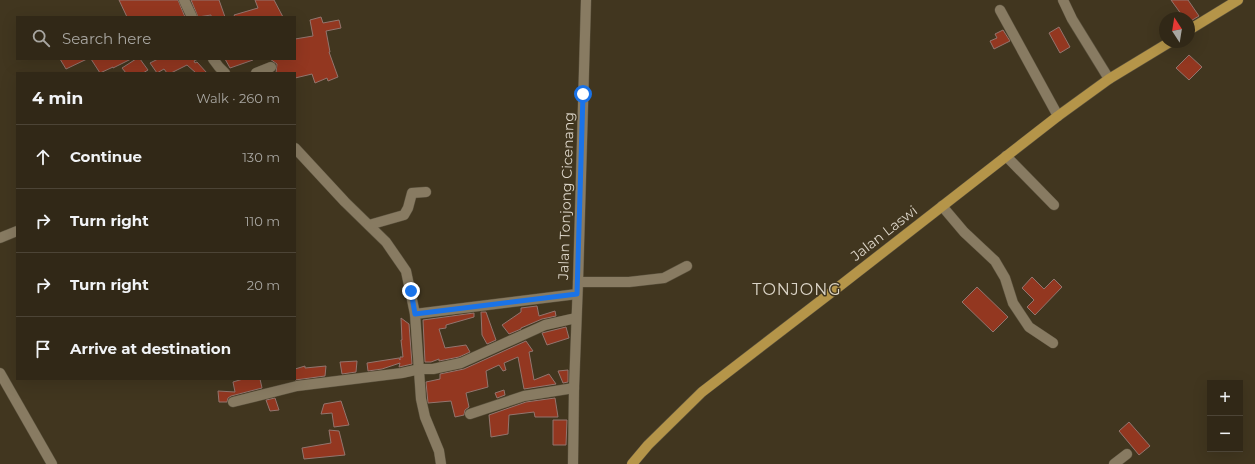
<!DOCTYPE html>
<html lang="en">
<head>
<meta charset="utf-8">
<style>
  :root { --surface:#312817; --page:#393020; --text:#f1f3f6; --muted:#a8a6a1; --line:#4c4436 }
  body { margin:0; font-family:Montserrat,sans-serif; background:var(--page); color:var(--text) }
  .controls { position:absolute; right:12px; bottom:12px; display:grid; overflow:hidden; border-radius:0px; box-shadow:0 4px 16px #0002 }
  .controls button { width:36px; height:36px; display:grid; place-items:center; padding:0; border:0; border-bottom:1px solid var(--line); background:var(--surface); color:var(--text); font:20px sans-serif }
  .compass { position:absolute; left:1159px; top:12px; width:36px; height:36px; border-radius:50%; background:var(--surface); box-shadow:0 4px 16px #0002; rotate:348deg }
  .stop { position:absolute; width:12px; height:12px; margin:-9px; border:3px solid #1a73e8; border-radius:50%; background:#fff }
  .stop.end { background:#1a73e8; border-color:#fff; box-shadow:0 1px 4px #0008 }
  .list { margin:0; padding:0; list-style:none }
  h2 { display:flex; justify-content:space-between; align-items:center; height:52px; margin:0; padding:0 16px; font-size:17px }
  h2 small { font-size:13px; font-weight:400; color:var(--muted) }
  .list li { display:grid; grid-template-columns:26px 1fr auto; gap:12px; align-items:center; box-sizing:border-box; height:64px; padding:0 16px; border-top:1px solid var(--line) }
  .list b { display:block; font-size:15px; white-space:nowrap }
  .list em { font-size:13px; font-style:normal; color:var(--muted) }
  .icon { flex:none; width:22px; height:22px; fill:none; stroke:currentColor; stroke-width:2; stroke-linecap:round; stroke-linejoin:round }
  .map { position:relative; flex:none; width:1255px; height:464px; overflow:hidden }
  .search { position:absolute; background:var(--surface); box-shadow:0 4px 16px #0002; left:16px; top:16px; width:280px; height:44px; display:flex; align-items:center; gap:10px; box-sizing:border-box; padding:0 14px; border-radius:0px; color:var(--muted); font-size:15px }
  .panel { position:absolute; background:var(--surface); box-shadow:0 4px 16px #0002; left:16px; top:72px; width:280px; height:308px; border-radius:0px }
  .map>svg:first-child { display:block }
</style>
</head>
<body>
<div class="map">
<svg width="1255" height="464" viewBox="0 0 1255 464">
  <rect width="100%" height="100%" fill="#41361f"/>
  <g fill="#933720" stroke="#93756e">
    <path d="M119,0H178L185,17H127Z"/>
    <path d="M191,0H219L225,17H211V15L198,17Z"/>
    <path d="M255,0H274L283,17H235L234,15L258,8Z"/>
    <path d="M1171,0H1188L1199,16L1189,22V18H1184Z"/>
    <path d="M321,17L323,23L339,20L341,28L326,31L330,52H329L338,77L328,81L327,78L315,83L312,74L295,78V73H276L277,64L270,59H295V39L313,36L310,20Z"/>
    <path d="M1059,27L1070,47L1060,53L1049,33Z"/>
    <path d="M1003,30L1010,41L994,49L990,41L997,38L995,34Z"/>
    <path d="M1189,55L1202,67L1189,80L1176,68Z"/>
    <path d="M60,59H87L66,69Z"/>
    <path d="M91,59H131L113,68V67L100,73Z"/>
    <path d="M136,59H140L148,70L143,73H126L122,68Z"/>
    <path d="M158,59H198L194,61L195,63L197,62L207,73H196L187,65L171,73H167L164,69L157,73L150,63Z"/>
    <path d="M225,59H253V60L230,68Z"/>
    <path d="M1032,277L1044,289L1054,279L1062,287L1035,315L1027,307L1034,300L1022,288Z"/>
    <path d="M977,287L1008,317L993,332L962,302Z"/>
    <path d="M537,306L539,316L555,311L556,316L542,319L521,328V329L509,334L502,325L521,312V308Z"/>
    <path d="M481,312H486L496,340L487,344L482,335Z"/>
    <path d="M474,313V317L446,325V328L439,329L445,348L466,345L470,352L459,357L439,361V359L431,362H425L423,320Z"/>
    <path d="M401,318L409,324L412,364L399,367L400,363L382,369L368,371L367,363L399,358L400,360V357H403L401,340H402Z"/>
    <path d="M566,327L569,338L547,345L542,333Z"/>
    <path d="M526,341L533,351L529,352L534,380L549,374L556,384L524,389L518,357L504,363L506,370L503,371L499,365L486,371L488,387L466,393L469,407L465,410L464,415L455,417L451,401L428,403L426,382L440,379V374L464,369Z"/>
    <path d="M357,361L356,372L342,374L340,362Z"/>
    <path d="M305,366V368L326,366L325,376L295,380V369Z"/>
    <path d="M568,370V382L563,383L558,371Z"/>
    <path d="M243,379H260L262,388L231,396L228,398L227,402H219L218,391L235,392L233,382Z"/>
    <path d="M504,390L505,395L497,398L495,393Z"/>
    <path d="M275,398L279,410L270,411L266,400Z"/>
    <path d="M555,398L558,417H535L534,412L509,415L508,434L491,437L489,415L526,402Z"/>
    <path d="M341,401L349,425L334,427L332,413L321,414L324,404Z"/>
    <path d="M553,420H567L566,445H553Z"/>
    <path d="M1129,422L1150,446L1139,455L1119,431Z"/>
    <path d="M329,430L339,431L345,455L304,459L302,448L331,443Z"/>
  </g>
  <g fill="none" stroke-linecap="round" stroke-linejoin="round">
    <defs>
      <g id="minor">
        <path d="M184,0L192,17"/>
        <path d="M1063,0L1072,19L1109,79"/>
        <path d="M1000,10L1058,116"/>
        <path d="M213,59L219,67L225,73"/>
        <path d="M256,73L271,67"/>
        <path d="M295,148L345,202L386,242L406,271L415,314L421,399L425,417L439,451L441,464"/>
        <path d="M1006,156L1054,205"/>
        <path d="M942,206L964,232L995,261L1005,278L1013,303L1029,327L1053,343"/>
        <path d="M369,225L404,215L408,208L412,193L426,192"/>
        <path d="M0,238L17,231"/>
        <path d="M578,282H629L664,278L687,266"/>
        <path d="M415,314L577,294"/>
        <path d="M0,373L52,464"/>
        <path d="M233,402L297,386L402,373L420,369H433L461,363L545,325L576,318"/>
        <path d="M470,414L524,396L574,388"/>
        <path d="M573,464L574,388L578,282L586,0"/>
        <path d="M1114,464L1127,454"/>
      </g>
      <g id="major">
        <path d="M1189,30L1238,0"/>
        <path d="M632,464L648,445L702,392L841,285L1058,116L1109,79L1170,42"/>
      </g>
    </defs>
    <use href="#minor" stroke="#5a513d" stroke-width="11"/>
    <use href="#major" stroke="#5a513d" stroke-width="11"/>
    <use href="#minor" stroke="#887b62" stroke-width="10"/>
    <use href="#major" stroke="#b59549" stroke-width="10"/>
  </g>
  <g fill="none" stroke-linecap="round" stroke-linejoin="round">
    <path stroke="#1a73e8" stroke-width="5" d="M411,291L415,314L577,294L583,94"/>
  </g>
  <g text-anchor="middle" dominant-baseline="central" stroke-width="3" stroke-linejoin="round" paint-order="stroke">
    <g font-size="14" fill="#dcd5c8" stroke="#41361f">
      <text transform="translate(566 196) rotate(-88)">Jalan Tonjong Cicenang</text>
      <text transform="translate(884 233) rotate(-38)">Jalan Laswi</text>
    </g>
    <g font-size="16" letter-spacing="1" fill="#dcd5c8" stroke="#41361f">
      <text x="797" y="289">TONJONG</text>
    </g>
  </g>
</svg>
<div class="controls">
<button>+</button>
<button>−</button>
</div>
<svg class="compass" viewBox="-18 -18 36 36"><path d="M0-13l5 13h-10z" fill="#e53935"/><path d="M0 13l5-13h-10z" fill="#a8a6a1"/></svg>
<div class="stop" style="left:583px;top:94px"></div>
<div class="stop end" style="left:411px;top:291px"></div>
<div class="search"><svg class="icon" aria-label="search" viewBox="0 0 24 24"><circle cx="10" cy="10" r="6"/><path d="M15 15l6 6"/></svg>Search here</div>
<section class="panel">
<h2>4 min<small>Walk · 260 m</small></h2>
<ul class="list">
<li><svg class="icon" aria-label="ahead" viewBox="0 0 24 24"><path d="M12 20V5M6 11l6-6 6 6"/></svg><div><b>Continue</b></div><em>130 m</em></li>
<li><svg class="icon" aria-label="right" viewBox="0 0 24 24"><path d="M7 20v-9h11M14 6l5 5-5 5"/></svg><div><b>Turn right</b></div><em>110 m</em></li>
<li><svg class="icon" aria-label="right" viewBox="0 0 24 24"><path d="M7 20v-9h11M14 6l5 5-5 5"/></svg><div><b>Turn right</b></div><em>20 m</em></li>
<li><svg class="icon" aria-label="arrive" viewBox="0 0 24 24"><path d="M6 21V4h12l-3 4 3 4H6"/></svg><div><b>Arrive at destination</b></div></li>
</ul>
</section>
</div>
</body>
</html>
